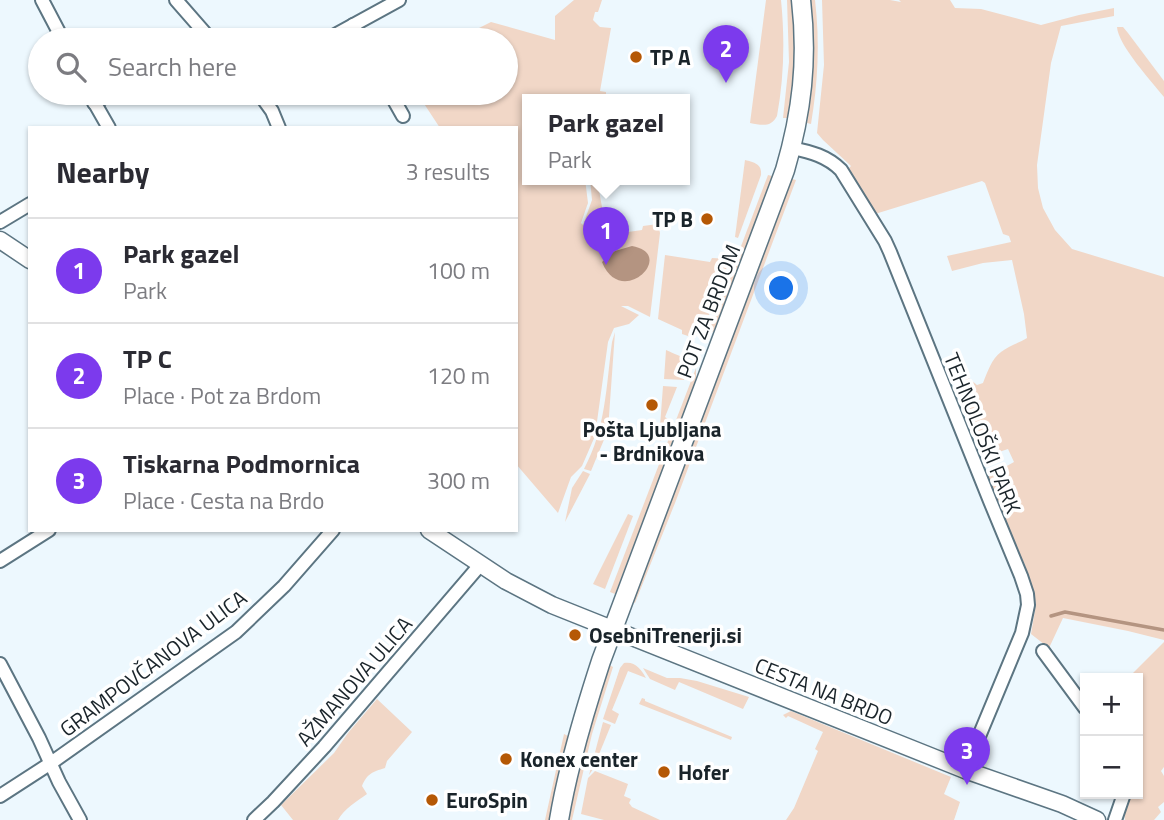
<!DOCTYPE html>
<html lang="en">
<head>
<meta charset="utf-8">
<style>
  :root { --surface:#fff; --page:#f7f7f7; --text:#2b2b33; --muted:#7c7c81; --line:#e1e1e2; --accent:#7c3aed }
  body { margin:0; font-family:"Titillium Web",sans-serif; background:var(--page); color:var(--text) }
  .controls { position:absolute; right:21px; bottom:21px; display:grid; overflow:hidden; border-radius:0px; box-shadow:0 2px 5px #0004 }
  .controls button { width:63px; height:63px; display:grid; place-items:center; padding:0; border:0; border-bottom:2px solid var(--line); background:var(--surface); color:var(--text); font:35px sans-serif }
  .you { position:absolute; left:782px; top:289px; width:24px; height:24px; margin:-18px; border:5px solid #fff; border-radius:50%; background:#1a73e8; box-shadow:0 0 0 10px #1a73e833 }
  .badge { display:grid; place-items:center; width:46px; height:46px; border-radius:50%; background:var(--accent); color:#fff; font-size:23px; font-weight:700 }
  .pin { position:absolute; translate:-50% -58px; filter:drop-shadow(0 2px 4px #0008) }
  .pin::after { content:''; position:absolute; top:37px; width:24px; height:21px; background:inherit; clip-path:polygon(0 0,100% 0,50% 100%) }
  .popup { position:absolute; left:522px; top:94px; width:168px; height:91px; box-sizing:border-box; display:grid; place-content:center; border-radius:0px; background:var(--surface); filter:drop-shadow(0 2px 5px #0005); font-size:23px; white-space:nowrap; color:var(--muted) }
  .popup b { font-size:26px; color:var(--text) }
  .popup::after { content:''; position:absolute; left:50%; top:100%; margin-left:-14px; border:14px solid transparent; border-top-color:var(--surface) }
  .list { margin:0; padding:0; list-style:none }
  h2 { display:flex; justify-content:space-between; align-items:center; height:91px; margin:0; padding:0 28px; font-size:30px }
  h2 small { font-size:23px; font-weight:400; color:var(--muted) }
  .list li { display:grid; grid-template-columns:46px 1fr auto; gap:21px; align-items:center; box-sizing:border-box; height:105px; padding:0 28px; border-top:2px solid var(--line) }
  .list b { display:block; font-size:26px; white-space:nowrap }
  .list p { margin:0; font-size:23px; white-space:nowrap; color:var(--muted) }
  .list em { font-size:23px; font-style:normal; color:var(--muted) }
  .icon { flex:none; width:38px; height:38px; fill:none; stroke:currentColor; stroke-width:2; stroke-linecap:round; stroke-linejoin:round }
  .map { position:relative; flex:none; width:1164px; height:820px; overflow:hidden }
  .search { position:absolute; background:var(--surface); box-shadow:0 2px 5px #0004; left:28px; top:28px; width:490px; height:77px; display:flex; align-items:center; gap:18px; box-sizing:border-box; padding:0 24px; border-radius:38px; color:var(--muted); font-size:26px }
  .panel { position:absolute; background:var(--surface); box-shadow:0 2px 5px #0004; left:28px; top:126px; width:490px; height:406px; border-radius:0px }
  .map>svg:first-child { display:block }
</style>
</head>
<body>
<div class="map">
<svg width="1164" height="820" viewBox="0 0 1164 820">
  <rect width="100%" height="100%" fill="#edf8fe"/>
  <g fill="#f1d7c7">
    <path d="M574,0H602L598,12H595L593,20L600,27L611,28L600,91L606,92V96L633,99H527V179H585L588,203L581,223L583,225L592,200L590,179H597L607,235L642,230L643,226L658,224L660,233L650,317L628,306H621L639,315L629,324L614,328L608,342L595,436L582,466L571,477L558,513L516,464V128H440L417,93H506V40H455L491,22L555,40V16Z"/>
    <path d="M766,0H781C785,39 784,78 777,116C771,128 761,125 750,123Z"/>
    <path d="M787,0H792C796,36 798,83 787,118H783L789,62Z"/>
    <path d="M810,0H815C820,42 818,83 811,124L807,123L813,67Z"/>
    <path d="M822,0H890L901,2L899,0H950L955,8L981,9L1041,25L1079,15L1114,8V16L1061,26L1051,63L1037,165L1038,188L1043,208L1055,230L1072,249L1164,277V640L1128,631L1063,618L1049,648L1031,634L1036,604L1031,586L1025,565L1000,512L987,477L1014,462L1008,449L984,457L967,402L959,382L965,375L977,385L983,383C987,373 992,358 1001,352C1008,346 1019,343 1027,338L1024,314L1012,260L983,263L952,271L947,256L1011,242L1009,236L1003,234L985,183L982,181L875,214L872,211L849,168L851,166L823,140L817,133L824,65Z"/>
    <path d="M1117,27H1123L1128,33L1164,81V97C1152,82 1118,45 1117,27Z"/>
    <path d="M745,160C754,162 762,164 761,175L738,238L735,237Z"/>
    <path d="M768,175L772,176L717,327L714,331L707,336Z"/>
    <path d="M792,179L796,180L675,503L635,603L632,602Z"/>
    <path d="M665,255L710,262L712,258L730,259L703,331L697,336L692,335L691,337L682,334V330L658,319Z"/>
    <path d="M615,332L608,430L591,471L584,469C606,428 606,387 612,342Z"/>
    <path d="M666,350C685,359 693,357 684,380L664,379Z"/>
    <path d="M696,368V382L615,594L610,592Z"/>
    <path d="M663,386L677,387L665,417L669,420L661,441L659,440Z"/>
    <path d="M583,471L590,474L565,522L572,488Z"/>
    <path d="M628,514L633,516L605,589L593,584Z"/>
    <path d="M1164,642V767L1161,771L1164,776V802L1158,807L1161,812L1154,820H1125L1124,812L1130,794H1138V678H1128Z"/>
    <path d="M624,663C635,661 641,669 646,678L628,671L612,710L619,714L615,724L603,719L620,668Z"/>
    <path d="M609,665L613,667L592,734L572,820H568L582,755Z"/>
    <path d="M643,668L667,678H680L697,681L749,697L743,709L679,682L675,690L650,679Z"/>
    <path d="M642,698L645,699V701L732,737L731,740L639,704Z"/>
    <path d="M377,699L412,732L387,761L385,768C372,772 367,774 362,786L367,794C357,801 344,809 338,820H293L281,805L334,753L348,733Z"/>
    <path d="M791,711L951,777L944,794L960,802L954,820H786L794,808L818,751L815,749L823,732L788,716L786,718L783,715Z"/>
    <path d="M603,722L611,725L593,769L589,775Z"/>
    <path d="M564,734L568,736L558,774L549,820H545Z"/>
    <path d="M595,771L628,784L624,796L631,799L629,803L632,807L660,820H604L581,814L588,778Z"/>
  </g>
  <path fill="#b49481" d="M632,246C678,254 621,310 602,262L615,251Z"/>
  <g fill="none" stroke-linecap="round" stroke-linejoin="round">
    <path stroke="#b49481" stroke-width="3.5" d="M1051,616L1065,612L1164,630"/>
    <defs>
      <g id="minor">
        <path d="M42,0L63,40"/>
        <path d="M176,0L211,40"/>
        <path d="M353,25L361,40"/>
        <path d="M109,40L116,37"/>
        <path d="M326,40L399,0"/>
        <path d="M89,93L109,128"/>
        <path d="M259,93L272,111L279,128"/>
        <path d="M390,93L403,116"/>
        <path d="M94,103L111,93"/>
        <path d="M792,148C811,152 827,156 841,170L885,241L890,252L990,501L1021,576L1027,594L1028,605L1022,633L965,770"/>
        <path d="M0,222L30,204"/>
        <path d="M0,561L49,530"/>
        <path d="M1043,651L1085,708"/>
        <path d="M0,664L39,738L59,782L80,820"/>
        <path d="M0,796L51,763L236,632L284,586L333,530"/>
        <path d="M254,820L273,802L324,747L480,565"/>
        <path d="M1115,820L1124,794"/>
      </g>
      <g id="tertiary">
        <path d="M0,240L30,260"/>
        <path d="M429,530L506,581L552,605L965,770L1062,804L1097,820"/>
      </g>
      <path id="secondary" d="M559,820C568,766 584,713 601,661L785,170C802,112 808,60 801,0"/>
    </defs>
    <use href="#minor" stroke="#5c7582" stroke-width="16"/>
    <use href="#tertiary" stroke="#5c7582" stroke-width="19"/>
    <use href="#secondary" stroke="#5c7582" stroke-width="21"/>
    <use href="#minor" stroke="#fff" stroke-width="12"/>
    <use href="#tertiary" stroke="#fff" stroke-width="16"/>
    <use href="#secondary" stroke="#fff" stroke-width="18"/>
  </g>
  <g fill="#b55805" stroke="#fff" stroke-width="2.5">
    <circle cx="636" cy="57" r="7"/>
    <circle cx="707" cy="219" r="7"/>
    <circle cx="652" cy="405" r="7"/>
    <circle cx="575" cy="635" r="7"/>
    <circle cx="506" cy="759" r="7"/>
    <circle cx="664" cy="772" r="7"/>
    <circle cx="432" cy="800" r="7"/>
  </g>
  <g text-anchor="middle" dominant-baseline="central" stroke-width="7" stroke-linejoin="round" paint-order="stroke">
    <g font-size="21" font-weight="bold" fill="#1a242a" stroke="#fff" text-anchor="start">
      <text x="650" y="57">TP A</text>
      <text x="693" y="219" text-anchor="end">TP B</text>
      <text x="652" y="429" text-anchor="middle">Pošta Ljubljana<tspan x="652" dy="24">- Brdnikova</tspan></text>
      <text x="589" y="635">OsebniTrenerji.si</text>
      <text x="520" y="759">Konex center</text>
      <text x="678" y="772">Hofer</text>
      <text x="446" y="800">EuroSpin</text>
    </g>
    <g font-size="21" fill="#1a242a" stroke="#fff">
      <text transform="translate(708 311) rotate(-69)">POT ZA BRDOM</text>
      <text transform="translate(983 433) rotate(68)">TEHNOLOŠKI PARK</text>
      <text transform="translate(153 663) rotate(-37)">GRAMPOVČANOVA ULICA</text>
      <text transform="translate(354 681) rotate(-49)">AŽMANOVA ULICA</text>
      <text transform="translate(824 691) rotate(22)">CESTA NA BRDO</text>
    </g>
  </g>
</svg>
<div class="controls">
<button>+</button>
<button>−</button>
</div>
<div class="you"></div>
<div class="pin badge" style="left:606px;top:265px">1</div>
<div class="popup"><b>Park gazel</b>Park</div>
<div class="pin badge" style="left:726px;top:83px">2</div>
<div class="pin badge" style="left:967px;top:785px">3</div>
<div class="search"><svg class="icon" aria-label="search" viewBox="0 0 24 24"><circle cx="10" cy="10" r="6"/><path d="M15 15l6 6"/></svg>Search here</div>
<section class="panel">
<h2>Nearby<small>3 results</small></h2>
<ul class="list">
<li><span class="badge">1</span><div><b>Park gazel</b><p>Park</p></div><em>100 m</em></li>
<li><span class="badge">2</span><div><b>TP C</b><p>Place · Pot za Brdom</p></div><em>120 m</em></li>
<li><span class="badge">3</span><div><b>Tiskarna Podmornica</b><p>Place · Cesta na Brdo</p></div><em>300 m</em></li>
</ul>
</section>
</div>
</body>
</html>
